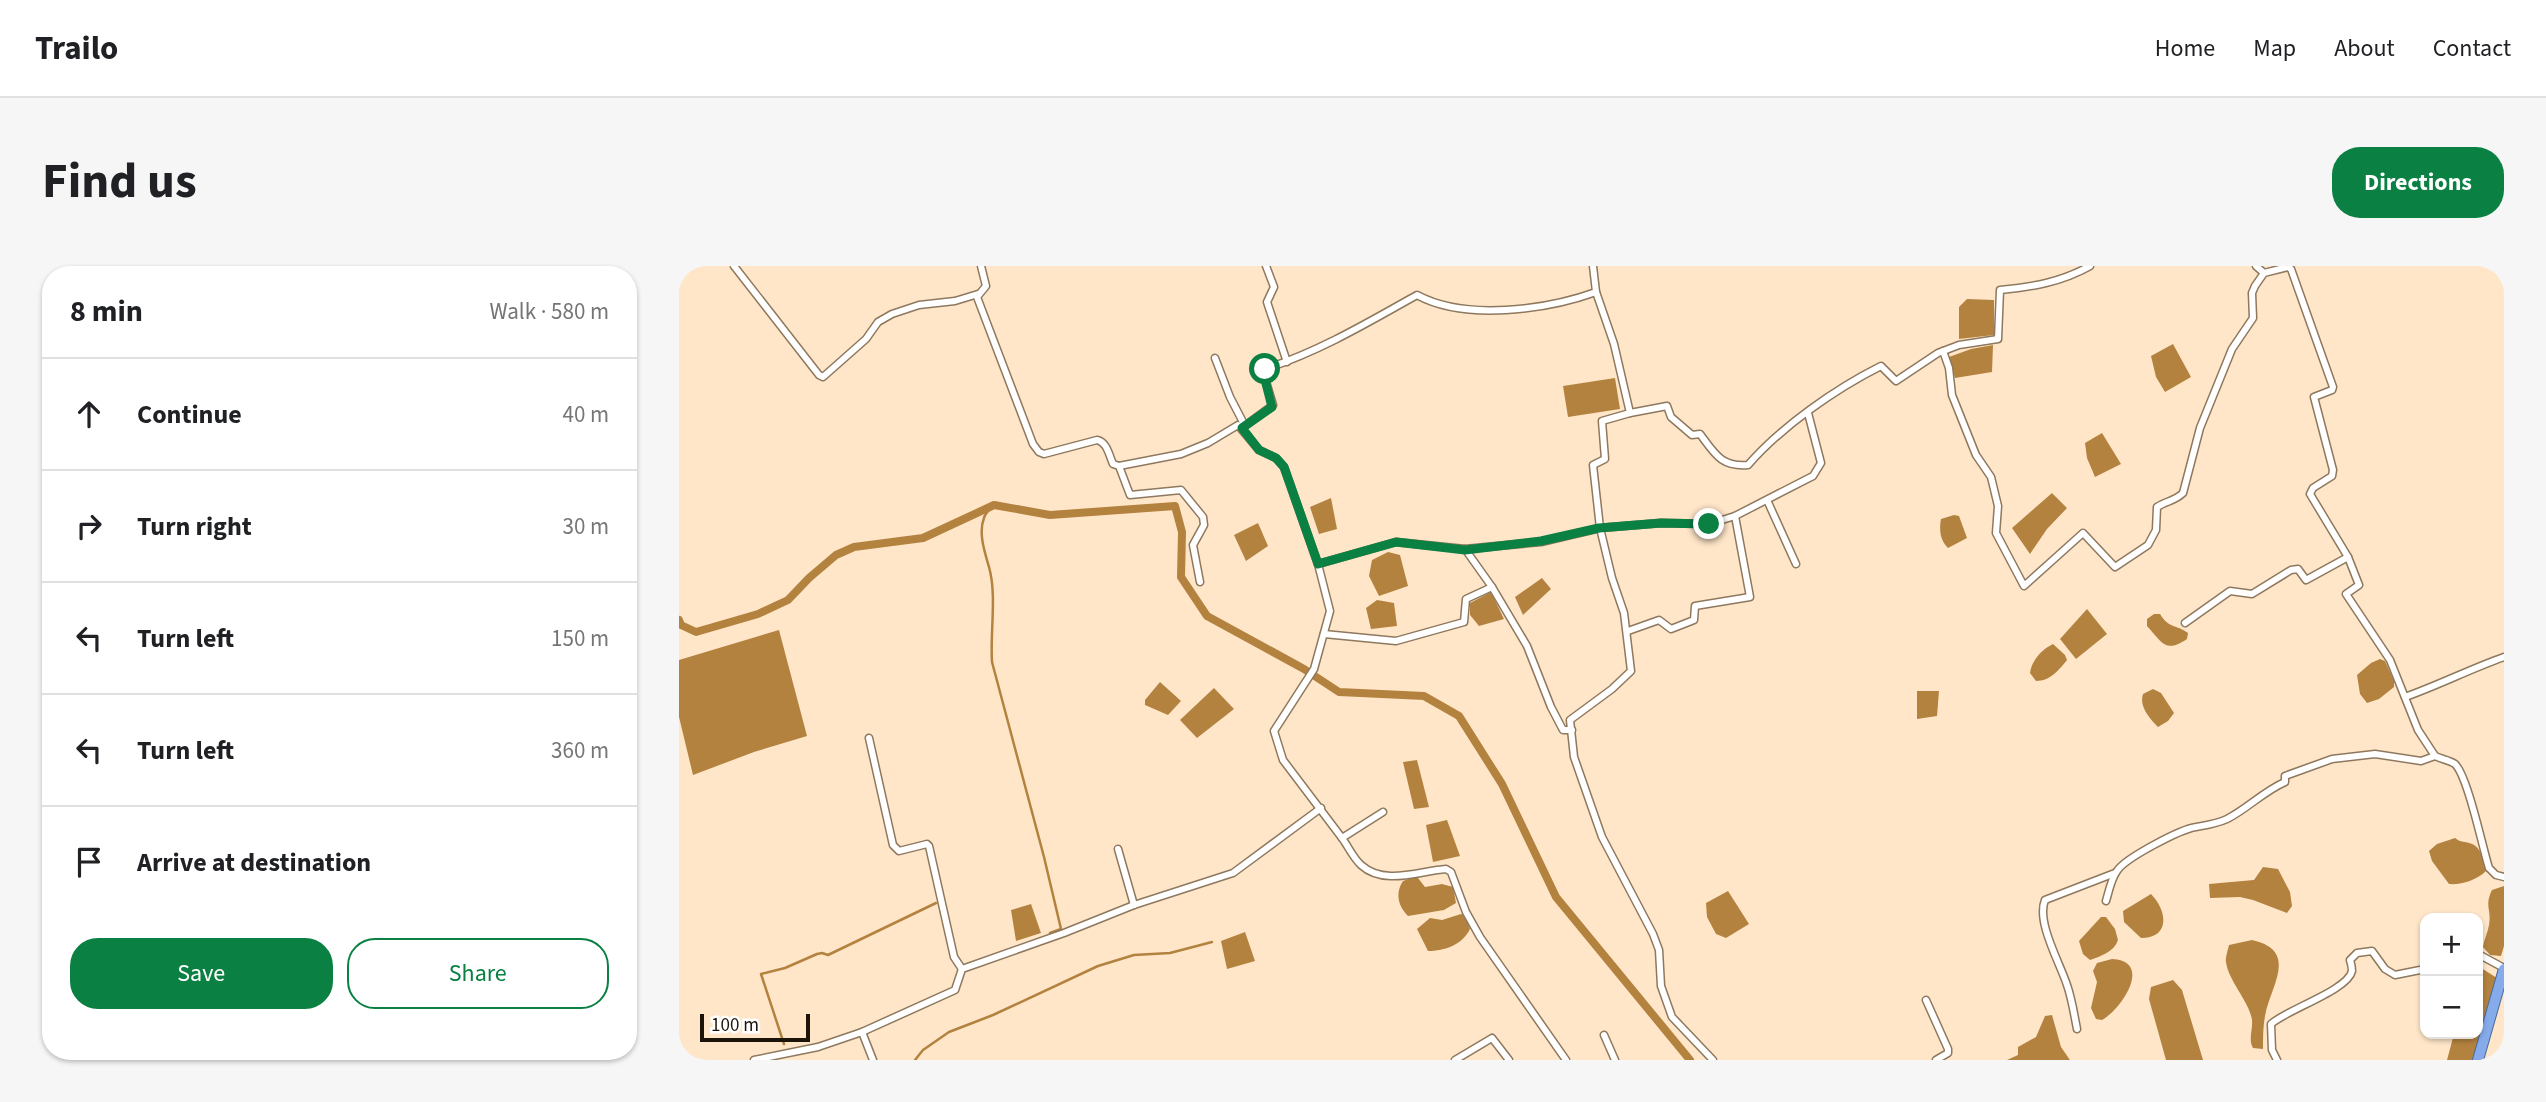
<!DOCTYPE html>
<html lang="en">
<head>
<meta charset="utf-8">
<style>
  :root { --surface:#fff; --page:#f6f6f6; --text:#202124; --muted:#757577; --line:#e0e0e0; --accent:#0b8043 }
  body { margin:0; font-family:"Source Sans 3",sans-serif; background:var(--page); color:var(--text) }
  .controls { position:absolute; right:21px; bottom:21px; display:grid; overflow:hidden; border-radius:14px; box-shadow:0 2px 5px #0004 }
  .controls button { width:63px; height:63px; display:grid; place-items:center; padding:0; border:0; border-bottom:2px solid var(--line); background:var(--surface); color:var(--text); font:35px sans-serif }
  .scale { position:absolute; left:21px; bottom:18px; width:110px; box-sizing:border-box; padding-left:7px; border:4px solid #1c1409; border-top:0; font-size:19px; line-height:24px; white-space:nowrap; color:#1c1409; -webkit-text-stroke:5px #fff; paint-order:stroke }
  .stop { position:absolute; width:21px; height:21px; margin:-16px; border:5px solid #0b8043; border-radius:50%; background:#fff }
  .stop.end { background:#0b8043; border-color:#fff; box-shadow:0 2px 7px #0008 }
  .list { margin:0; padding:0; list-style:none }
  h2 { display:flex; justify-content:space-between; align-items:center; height:91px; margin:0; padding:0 28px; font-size:30px }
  h2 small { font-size:23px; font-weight:400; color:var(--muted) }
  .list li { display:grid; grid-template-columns:46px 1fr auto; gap:21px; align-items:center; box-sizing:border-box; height:112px; padding:0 28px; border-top:2px solid var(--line) }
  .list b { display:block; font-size:26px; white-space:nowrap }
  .list em { font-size:23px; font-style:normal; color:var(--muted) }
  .actions { display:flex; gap:14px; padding:21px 28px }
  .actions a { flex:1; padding:16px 0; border:2px solid var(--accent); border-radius:28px; text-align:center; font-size:24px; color:var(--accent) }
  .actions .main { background:var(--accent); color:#fff }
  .icon { flex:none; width:38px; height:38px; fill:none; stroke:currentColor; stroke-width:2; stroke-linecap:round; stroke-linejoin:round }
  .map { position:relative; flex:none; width:1825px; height:794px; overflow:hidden; border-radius:28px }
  header { display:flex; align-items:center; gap:42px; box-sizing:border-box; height:98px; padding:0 35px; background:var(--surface); border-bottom:2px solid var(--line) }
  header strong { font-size:33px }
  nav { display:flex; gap:38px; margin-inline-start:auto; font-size:24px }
  .intro { display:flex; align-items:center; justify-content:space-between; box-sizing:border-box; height:168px; padding:0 42px }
  h1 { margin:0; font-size:49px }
  .button { padding:18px 32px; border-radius:28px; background:var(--accent); color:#fff; font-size:24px; font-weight:700 }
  main { display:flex; gap:42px; padding:0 42px }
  aside { flex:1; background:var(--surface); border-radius:28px; box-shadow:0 2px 5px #0004 }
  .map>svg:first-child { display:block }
</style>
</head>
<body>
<header>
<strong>Trailo</strong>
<nav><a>Home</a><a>Map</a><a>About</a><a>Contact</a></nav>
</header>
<div class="intro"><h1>Find us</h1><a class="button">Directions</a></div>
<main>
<aside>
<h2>8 min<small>Walk · 580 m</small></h2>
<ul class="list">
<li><svg class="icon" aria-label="ahead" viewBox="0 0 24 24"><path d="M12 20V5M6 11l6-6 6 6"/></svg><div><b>Continue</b></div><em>40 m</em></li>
<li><svg class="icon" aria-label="right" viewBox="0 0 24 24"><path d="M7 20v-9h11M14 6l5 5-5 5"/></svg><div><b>Turn right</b></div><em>30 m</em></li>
<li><svg class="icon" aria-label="left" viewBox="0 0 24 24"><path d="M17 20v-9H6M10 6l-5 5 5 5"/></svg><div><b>Turn left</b></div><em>150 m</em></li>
<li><svg class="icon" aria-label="left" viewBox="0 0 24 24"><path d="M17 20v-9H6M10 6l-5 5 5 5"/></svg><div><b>Turn left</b></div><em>360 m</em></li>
<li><svg class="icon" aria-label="arrive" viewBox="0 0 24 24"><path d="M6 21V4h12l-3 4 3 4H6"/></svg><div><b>Arrive at destination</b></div></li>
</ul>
<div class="actions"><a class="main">Save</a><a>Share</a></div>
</aside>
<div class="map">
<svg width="1825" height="794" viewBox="0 0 1825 794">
  <rect width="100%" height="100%" fill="#ffe6c9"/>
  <g fill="#b4823f">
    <path d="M1288,33L1315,34V69L1280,73V41Z"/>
    <path d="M1494,78L1512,111L1486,126L1477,111L1472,90Z"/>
    <path d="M1314,79L1313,106L1276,112L1270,91L1292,83Z"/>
    <path d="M936,112L941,143L889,151L884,120Z"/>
    <path d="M1423,167L1442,198L1416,211L1408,192L1406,177Z"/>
    <path d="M1373,227L1388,242L1368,263L1351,288L1333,262Z"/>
    <path d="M652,232L658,263L640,268L631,241Z"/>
    <path d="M1275,249L1280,250L1288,272L1269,282C1261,274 1260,264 1262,253Z"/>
    <path d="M579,257L589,280L567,295L555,269Z"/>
    <path d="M709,286L721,289L729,320L700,330L690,310L693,294Z"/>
    <path d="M863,312L872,323L844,349L836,331Z"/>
    <path d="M812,326L825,353L800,360L791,349V337Z"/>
    <path d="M698,334L715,337L718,360L692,363L687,342Z"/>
    <path d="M1408,343L1428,368L1397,393L1381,373Z"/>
    <path d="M1475,348H1481C1490,363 1497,358 1509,367L1508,373C1486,388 1483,376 1468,360V353Z"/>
    <path d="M100,364L128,470L75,486L14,509L0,451V394Z"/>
    <path d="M1374,378L1386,389L1388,394C1380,404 1371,415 1357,415L1351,407C1353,394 1362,384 1374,378Z"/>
    <path d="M1701,393L1706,395L1715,415V421L1700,433L1688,437L1681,428L1678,409L1692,397Z"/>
    <path d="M481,416L502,435L489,449L466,439V434Z"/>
    <path d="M535,422L555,443L518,472L501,454Z"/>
    <path d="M1474,423L1482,427L1495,447L1489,455L1479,461C1470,452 1460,440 1464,428Z"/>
    <path d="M1238,425H1260L1258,450L1238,453Z"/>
    <path d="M738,494L750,541L735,543L724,496Z"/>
    <path d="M768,554L781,590L754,596L747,559Z"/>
    <path d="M1776,572C1782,577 1786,575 1793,578C1803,582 1805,596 1807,605C1798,614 1782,619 1770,618L1753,595L1750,585L1758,578Z"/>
    <path d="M1584,601L1599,603L1611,626L1613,640L1608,647L1574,634L1561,631L1531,632L1530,618L1575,614Z"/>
    <path d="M735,611L739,612L746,621L763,618L774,621L777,637L765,644L729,650C719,640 716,627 724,615Z"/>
    <path d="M1825,620V680L1822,690L1811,689L1804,681C1805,673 1809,666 1810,659C1813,644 1805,640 1813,624Z"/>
    <path d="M1049,625L1070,658L1047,672L1037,668L1028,651L1027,637Z"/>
    <path d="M1472,628C1488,644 1492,672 1462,672L1445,656L1444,645Z"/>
    <path d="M352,638L362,667L337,675L332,644Z"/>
    <path d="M782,648L786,649L791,663C783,679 766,685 749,685L738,663L751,652L763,654Z"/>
    <path d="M1422,651H1427L1436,663L1439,674C1435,686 1422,690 1411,694L1404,688L1400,675Z"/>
    <path d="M566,666L576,695L548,703L542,675Z"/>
    <path d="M1573,674C1621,685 1591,720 1586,750C1584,760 1584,772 1584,783L1574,782C1569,773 1574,764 1573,754C1571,737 1549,714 1547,696C1546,692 1549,684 1550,679Z"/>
    <path d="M1433,693C1475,695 1442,744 1423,754L1417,753L1412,742L1418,716L1414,705L1418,697Z"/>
    <path d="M1799,700L1818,712L1797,794H1768L1775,768H1799Z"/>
    <path d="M1494,714L1503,724L1524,794H1487L1470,733L1472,721Z"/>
    <path d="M1373,749L1382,781L1391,794H1328L1339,789V781L1357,771L1366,750Z"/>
  </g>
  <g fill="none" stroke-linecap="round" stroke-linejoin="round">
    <g stroke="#b4823f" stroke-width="2.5">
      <path d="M315,239C312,242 306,247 305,252C299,267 306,287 310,301C318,329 311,366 313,396L365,591L382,663L371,667"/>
      <path d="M105,778L82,708L106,702L138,688L143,687L149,689L257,637"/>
      <path d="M236,794L244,784L270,766L314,749L419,700L455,689L491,687L533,676"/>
    </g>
    <path stroke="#b4823f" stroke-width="8" d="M0,354L2,359L17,366L79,348L109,334L130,312L157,289L175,281L244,272L315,239L371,249L496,240L503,266L502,311L528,350L625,403L660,426L745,430L780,450L823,518L877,631L1011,794"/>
    <defs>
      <g id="minor">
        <path d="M55,0L140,109L144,111L187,73L199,56L213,48L240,39L276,35L299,28"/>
        <path d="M302,0L307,20L298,31L354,178L360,186L365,188L418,174C428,176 430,189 434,198L440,200"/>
        <path d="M587,0L595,21L588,36L608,96"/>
        <path d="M914,0L917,26L935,78L951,147L923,155L926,193L914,199L921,262L933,312L945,347L952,405L933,423L891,454L895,491L923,571L974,668L980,684L982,720L993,751L1034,794"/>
        <path d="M1577,0L1585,7"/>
        <path d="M1264,85L1270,102L1273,129L1297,189L1312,211L1319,240L1317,267L1345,320L1404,267L1436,301L1469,279L1477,264L1478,241C1487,235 1496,235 1504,227L1521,162L1553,83L1574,52L1573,27L1576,20L1585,7L1609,1L1612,3L1654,121L1653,124L1635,131L1654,204L1653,210L1634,222L1631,228L1669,291L1680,319L1667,328L1711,394L1739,464L1756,490C1762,493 1770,494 1776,498C1789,511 1803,580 1810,602L1817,609L1825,611"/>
        <path d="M536,92L551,131L566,160"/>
        <path d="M951,147L988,140L992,151L1013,169L1021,168C1036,188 1042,201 1069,199C1102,161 1156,123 1202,100L1217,115L1259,87L1280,79L1319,73L1321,24C1354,21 1382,16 1411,0"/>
        <path d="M563,162L594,139L584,106L586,103C641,85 688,57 738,29C786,55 867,44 917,26"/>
        <path d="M1088,234L1117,298"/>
        <path d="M639,298L717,276L786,283"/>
        <path d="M521,316L514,279L525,259L524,251L502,224L451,229L440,200L502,188L529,177L559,159L580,184L597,192L605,201L639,298L651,345L635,403L595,465L604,494L663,572"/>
        <path d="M813,321L848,380L872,441L884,464H893"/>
        <path d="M1506,357L1551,325L1573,328L1612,304L1619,303L1627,314L1669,291"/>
        <path d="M949,365L980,354L992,363L1015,354L1016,340L1071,331L1056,250L1134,210L1142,197L1129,147"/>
        <path d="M645,368L717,375L785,356L787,333L813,321L786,283L862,276L921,262L982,257L1030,258L1056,250"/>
        <path d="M1726,431C1760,419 1791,403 1825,391"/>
        <path d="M190,472L214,579L220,585L248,578L250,580L275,691L283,703"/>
        <path d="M704,546L663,572C669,580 674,592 682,599C705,620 740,605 767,603L772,606L787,646L801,671L887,794"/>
        <path d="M439,583L455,639"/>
        <path d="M1427,635C1430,625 1432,613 1438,605C1446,592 1502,563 1517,561C1528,559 1537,558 1548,553C1568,543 1585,525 1606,516V510L1653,493L1696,488L1742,495L1756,490"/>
        <path d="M1799,688L1825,702"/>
        <path d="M1247,734L1269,783V787L1257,794"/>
        <path d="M1398,763C1395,748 1393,733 1388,719C1381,697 1357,656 1366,634L1436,607"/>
        <path d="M183,766L194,794"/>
        <path d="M925,769L936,794"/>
        <path d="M75,794L139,781L183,766L276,724L283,703L385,667L455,639L554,607L642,542"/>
        <path d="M776,794L813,772L830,794"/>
        <path d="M1598,794L1593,784L1592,758C1609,743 1669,724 1673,705C1673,703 1672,697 1671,694L1678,687L1693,685L1706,703L1716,709L1746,703"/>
      </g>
      <path id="trunk" d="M1799,794L1825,703"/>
    </defs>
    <use href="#minor" stroke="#8e785e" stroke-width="9"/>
    <use href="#trunk" stroke="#4d6899" stroke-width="12"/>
    <use href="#minor" stroke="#fff" stroke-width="6"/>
    <use href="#trunk" stroke="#86abeb" stroke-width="10"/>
  </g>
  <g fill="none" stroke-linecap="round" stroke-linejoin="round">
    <path stroke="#0b8043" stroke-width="9" d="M586,103L584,106L593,141L563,162L580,184L597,192L605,201L639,298L717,276L786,284L862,275L920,262L982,257L1030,258"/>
  </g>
</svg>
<div class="controls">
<button>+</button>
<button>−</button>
</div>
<div class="scale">100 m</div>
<div class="stop" style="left:586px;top:103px"></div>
<div class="stop end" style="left:1030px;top:258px"></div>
</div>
</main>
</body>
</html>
